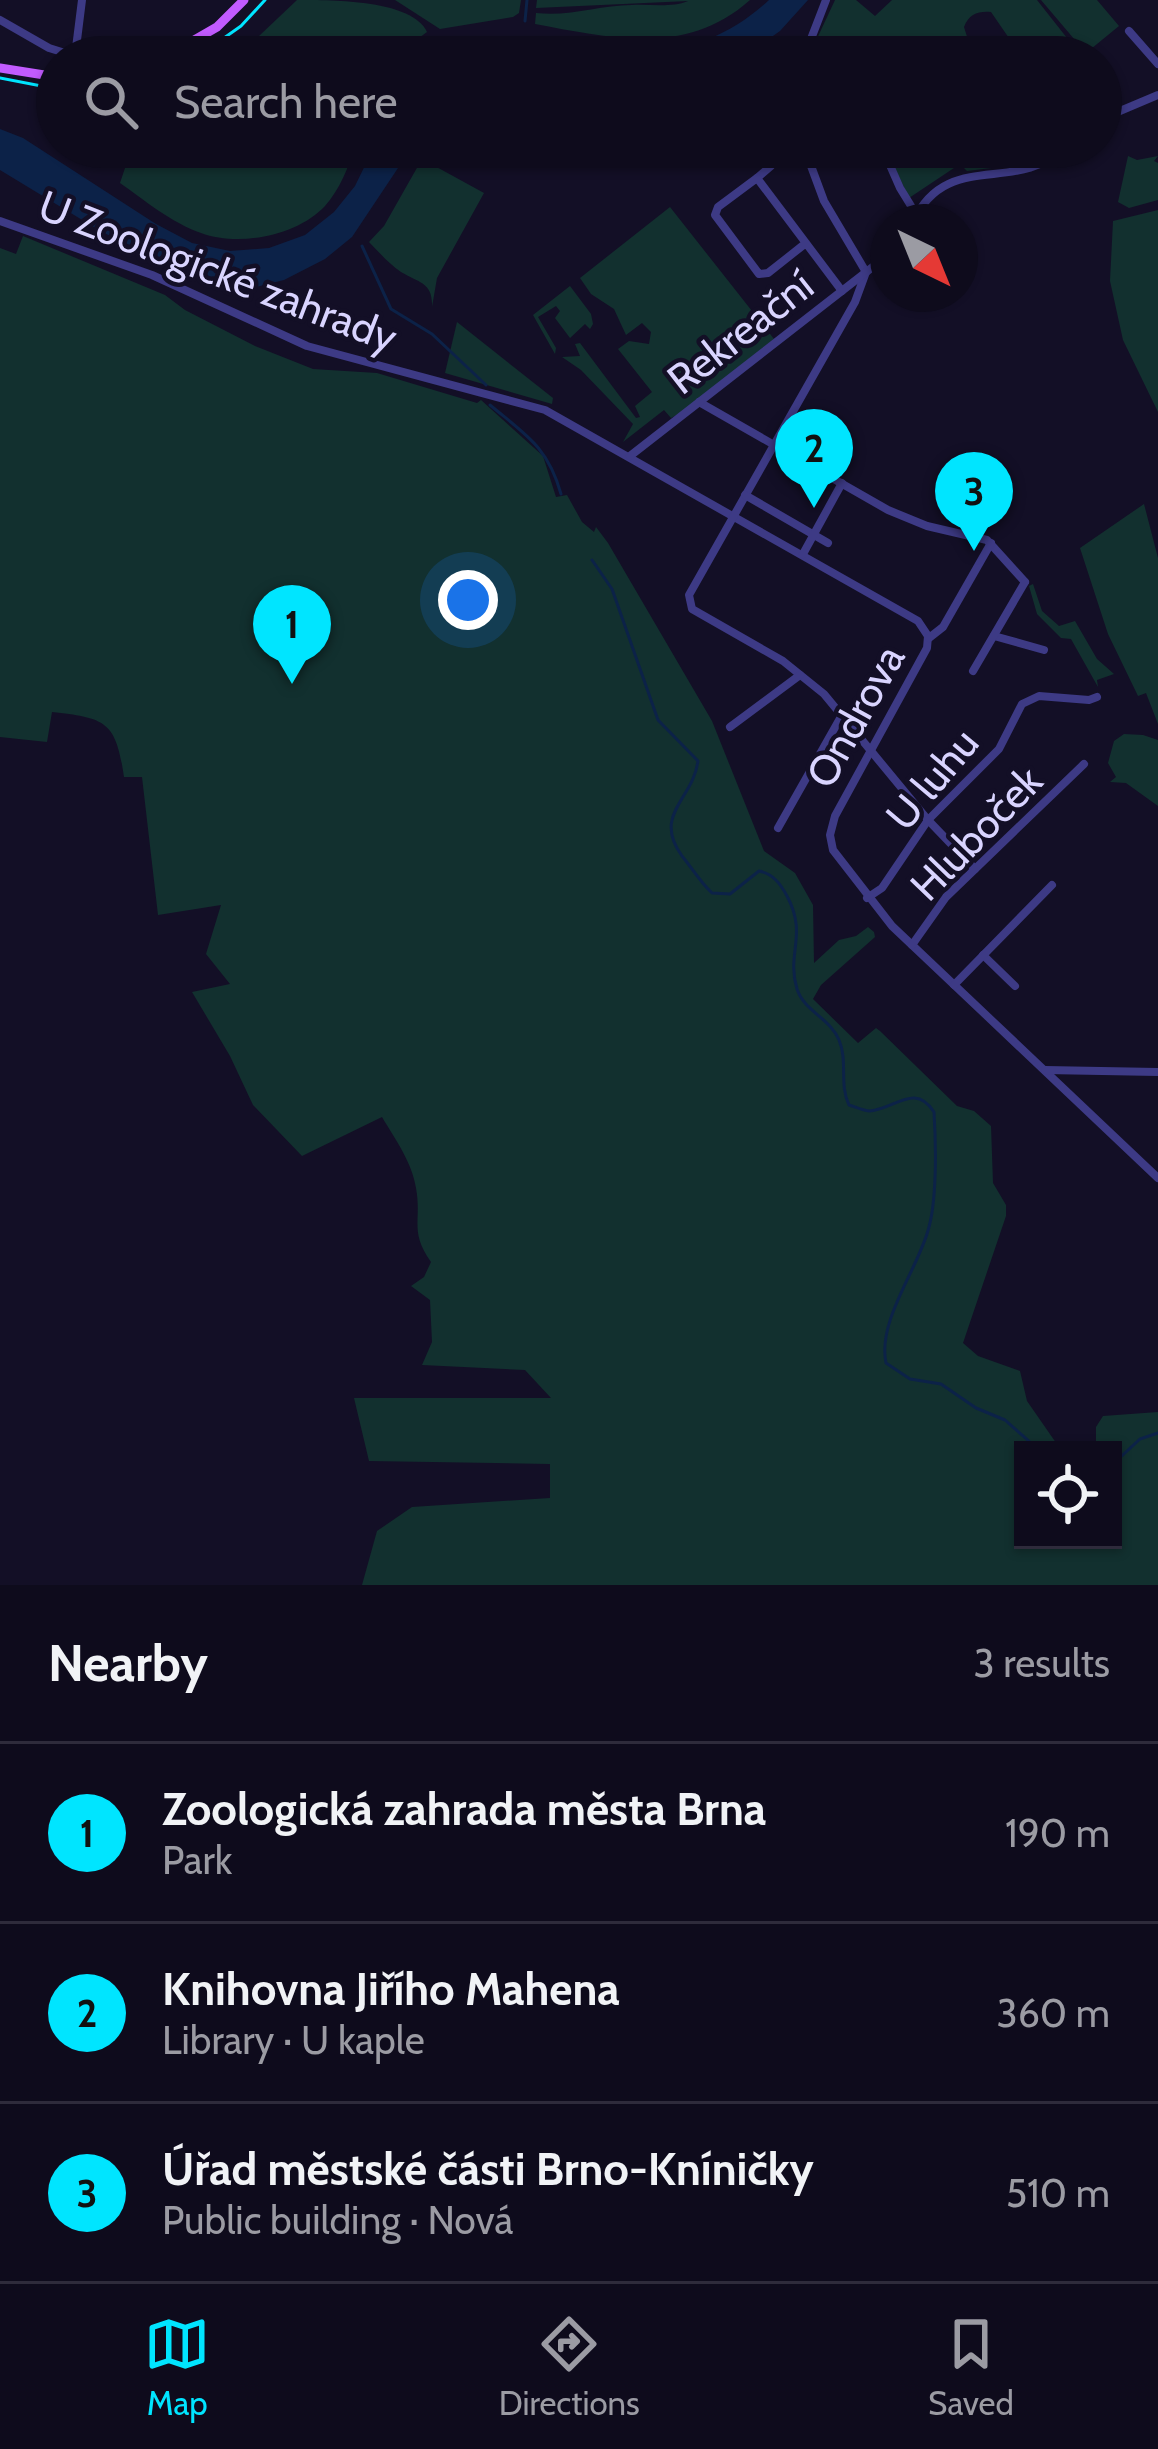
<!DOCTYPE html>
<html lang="en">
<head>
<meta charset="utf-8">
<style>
  :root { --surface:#0e0b1c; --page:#171425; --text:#f1f3f6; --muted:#9b9ba3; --line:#2e2b3b; --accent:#00e5ff }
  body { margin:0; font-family:Cabin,sans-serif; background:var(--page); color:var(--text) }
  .controls { position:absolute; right:36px; bottom:36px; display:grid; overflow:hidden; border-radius:0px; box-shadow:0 3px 9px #0004 }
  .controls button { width:108px; height:108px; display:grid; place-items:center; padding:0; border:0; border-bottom:3px solid var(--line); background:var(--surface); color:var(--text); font:60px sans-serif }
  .compass { position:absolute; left:870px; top:204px; width:108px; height:108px; border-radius:50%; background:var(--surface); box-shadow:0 3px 9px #0004; rotate:137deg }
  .you { position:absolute; left:468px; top:600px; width:42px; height:42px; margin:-30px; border:9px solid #fff; border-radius:50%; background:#1a73e8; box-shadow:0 0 0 18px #1a73e833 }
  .badge { display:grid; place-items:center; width:78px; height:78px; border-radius:50%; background:var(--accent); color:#111; font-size:39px; font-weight:700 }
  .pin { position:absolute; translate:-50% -99px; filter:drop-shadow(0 3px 6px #0008) }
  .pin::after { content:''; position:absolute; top:63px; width:42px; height:36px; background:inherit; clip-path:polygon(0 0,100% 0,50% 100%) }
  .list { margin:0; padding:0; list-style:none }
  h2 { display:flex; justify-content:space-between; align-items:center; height:156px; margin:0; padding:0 48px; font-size:51px }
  h2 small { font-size:39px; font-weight:400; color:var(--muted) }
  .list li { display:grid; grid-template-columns:78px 1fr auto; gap:36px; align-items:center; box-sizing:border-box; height:180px; padding:0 48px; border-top:3px solid var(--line) }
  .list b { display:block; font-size:45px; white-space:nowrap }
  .list p { margin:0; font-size:39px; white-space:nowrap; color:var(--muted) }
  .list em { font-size:39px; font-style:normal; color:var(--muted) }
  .icon { flex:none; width:66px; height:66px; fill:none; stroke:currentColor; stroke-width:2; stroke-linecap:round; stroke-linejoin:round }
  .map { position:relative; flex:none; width:1158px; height:1585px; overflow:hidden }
  .search { position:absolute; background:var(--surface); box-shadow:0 3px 9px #0004; left:36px; right:36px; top:36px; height:132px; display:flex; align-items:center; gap:30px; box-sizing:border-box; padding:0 42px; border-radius:66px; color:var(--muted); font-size:45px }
  .sheet { height:696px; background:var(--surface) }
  nav { display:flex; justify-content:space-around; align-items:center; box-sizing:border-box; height:168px; border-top:3px solid var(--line); background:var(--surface); font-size:33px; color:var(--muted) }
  nav a { display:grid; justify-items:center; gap:6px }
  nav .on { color:var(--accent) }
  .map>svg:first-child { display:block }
</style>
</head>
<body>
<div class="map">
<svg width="1158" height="1585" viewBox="0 0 1158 1585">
  <rect width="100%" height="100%" fill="#130f26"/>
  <g fill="#12302f">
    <path d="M297,0C335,0 412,0 427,32L393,57H237Z"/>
    <path d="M395,0H521L519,13L513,17L440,29Z"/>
    <path d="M537,0H750C686,57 611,38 535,24L536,13C570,17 599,5 632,5C651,4 671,8 688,1L536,8Z"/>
    <path d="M835,0H856L875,16L892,0H1037L1067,38L1068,47L1055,57H1022L991,12C978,11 969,14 964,27L969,43L980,57H851L814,45Z"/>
    <path d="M1041,0H1097L1119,26L1086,53Z"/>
    <path d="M132,147H355C348,168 340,189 325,206C297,236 239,247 201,233C172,223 144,200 120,183Z"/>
    <path d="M885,147H1035L1045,156L1016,165L967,171L960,164L909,198Z"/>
    <path d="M1128,156L1137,160L1158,156L1154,161L1158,163V200L1129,208L1118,202Z"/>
    <path d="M422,159L484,193L437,278L432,307C433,282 419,283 401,272C389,264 379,252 369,242L384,226Z"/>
    <path d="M670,207L774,339L684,411L671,418L664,410L623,442L633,424L581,370L562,357L580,356L575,344L580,343L636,418L640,417L635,406L652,392L618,349L629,341L649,344L651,332L642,323L626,335L614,309L591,294L580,278Z"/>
    <path d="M1158,210V412L1123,340L1110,281L1113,221Z"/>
    <path d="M23,236L165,295L185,310L255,346L313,369L377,373L477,403L481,400L543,456L556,497L567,495L582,522L594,532L596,527L608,543L712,721L764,851L795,873L813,905L814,963L839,940L856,936L868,927L874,932L875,937L821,985L813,999L858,1043L876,1028L880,1031L957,1106L974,1111L991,1126L993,1183L1006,1205V1216L963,1343L978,1356L1020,1371L1027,1401L1061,1450H1023V1540H1113V1450H1096V1427L1103,1416L1158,1412V1585H362L377,1531L412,1507L550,1498V1464L369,1461L354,1398H551L525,1370L422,1365L432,1342L430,1300L411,1286L424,1277L431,1262C409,1231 422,1221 416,1188C412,1162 395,1139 382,1117L302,1156L253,1105L230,1056L192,992L230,984L206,954L221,905L158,915L142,777H124C116,722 107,718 52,712L47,742L0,737V248L16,254Z"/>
    <path d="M570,286L591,314L593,324L590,329L585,324L570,338L555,318L560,311L556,306L538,317L556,348L555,354L533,315Z"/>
    <path d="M457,322L553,398L552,404L445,373Z"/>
    <path d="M1144,504L1158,558V724L1146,693L1138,696L1108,634L1080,548Z"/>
    <path d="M1033,584L1042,611L1059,626L1075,621L1097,659L1114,674L1097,680L1098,687L1071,639L1061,638L1037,614L1029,586Z"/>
    <path d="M1143,735L1158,740V806L1126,783L1110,782L1116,777L1108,763L1114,741L1124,734Z"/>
  </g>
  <g fill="#0c2248">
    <path d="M769,0H808L780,31L743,57H459C489,48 519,40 550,39C574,38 600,47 624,51C677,58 731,36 769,0Z"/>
    <path d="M0,129L23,138L156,224L192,243L230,251L269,248L305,235L334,212L355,186L374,147H412L352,237L325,259L284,280L232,293L102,232L0,170Z"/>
  </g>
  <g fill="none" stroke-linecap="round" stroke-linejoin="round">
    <g stroke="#0c2248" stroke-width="3">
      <path d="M525,21L527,0"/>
      <path d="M362,246L391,309L432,334L486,385"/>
      <path d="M490,405C526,435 548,447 561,494"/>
      <path d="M592,560L612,589L658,720L698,761C693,800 652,814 682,856C692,868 700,882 712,893L730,894L759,871C773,874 780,883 787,896C808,935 786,953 797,989C804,1011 831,1019 839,1040C848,1061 839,1085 849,1105C856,1107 863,1111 870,1111C895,1109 915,1082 934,1112C936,1144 937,1197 929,1227C919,1268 877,1320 886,1363L910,1379L941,1384L976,1408L1005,1420L1039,1450"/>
      <path d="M1113,1464L1140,1439L1158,1433"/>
    </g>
    <g stroke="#3d3a85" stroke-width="8">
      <path d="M0,20L49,48L78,57"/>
      <path d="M1129,31L1158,64"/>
      <path d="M75,56L82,0"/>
      <path d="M804,57L826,0"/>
      <path d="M1101,119L1158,95"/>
      <path d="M804,147L824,201L866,272"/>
      <path d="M882,147L900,188L916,214"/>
      <path d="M757,178L771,166"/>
      <path d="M0,221L152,275L307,346L545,410L918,621L928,636L927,648L835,816L830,835L833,850L892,926L1158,1178"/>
      <path d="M913,222C947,148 1017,196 1064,147"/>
      <path d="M806,243L768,273L759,274L715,215L718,207L757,178L842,291"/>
      <path d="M866,272L855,302L689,595L692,609L783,661L824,694L928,820L975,869"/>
      <path d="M699,402L888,510L927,526L987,540L1025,582"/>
      <path d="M630,456L888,255"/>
      <path d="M745,495L828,543"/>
      <path d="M803,554L842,483"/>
      <path d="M994,636L1044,650"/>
      <path d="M929,638L943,627L991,543"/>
      <path d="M973,671L1025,582"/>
      <path d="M730,727L800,675"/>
      <path d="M778,828L842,715"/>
      <path d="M867,898L882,888L928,820L999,749L1022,704L1039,696L1089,700L1097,697"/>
      <path d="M912,945L946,897L1084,764"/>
      <path d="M983,955L1015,986"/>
      <path d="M954,985L1052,885"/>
      <path d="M1045,1070L1158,1072"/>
    </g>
    <g stroke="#c25bff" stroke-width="9">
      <path d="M165,57L217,27L244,0"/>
      <path d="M0,68L57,77"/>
    </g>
    <g stroke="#00e5ff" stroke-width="3">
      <path d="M197,57L241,26L265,0"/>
      <path d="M0,78L57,89"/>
    </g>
  </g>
  <g text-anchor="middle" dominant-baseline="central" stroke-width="9" stroke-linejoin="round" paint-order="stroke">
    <g font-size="42" fill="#d9d4ff" stroke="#130f26">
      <text transform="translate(218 271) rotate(21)">U Zoologické zahrady</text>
      <text transform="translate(740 332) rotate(-38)">Rekreační</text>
      <text transform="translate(855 716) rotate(-61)">Ondrova</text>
      <text transform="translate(932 779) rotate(-50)">U luhu</text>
      <text transform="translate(976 833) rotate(-46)">Hluboček</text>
    </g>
  </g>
</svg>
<div class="controls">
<button><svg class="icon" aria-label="locate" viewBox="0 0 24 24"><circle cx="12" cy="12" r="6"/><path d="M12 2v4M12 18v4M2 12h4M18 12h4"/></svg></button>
</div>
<svg class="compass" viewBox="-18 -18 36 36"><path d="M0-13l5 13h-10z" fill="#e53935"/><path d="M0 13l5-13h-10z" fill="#9b9ba3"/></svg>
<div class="you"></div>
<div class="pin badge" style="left:292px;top:684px">1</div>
<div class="pin badge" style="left:814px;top:508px">2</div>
<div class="pin badge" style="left:974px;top:551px">3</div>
<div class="search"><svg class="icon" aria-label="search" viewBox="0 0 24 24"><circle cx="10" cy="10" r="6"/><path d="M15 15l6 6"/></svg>Search here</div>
</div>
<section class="sheet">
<h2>Nearby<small>3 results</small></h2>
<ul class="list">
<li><span class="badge">1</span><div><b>Zoologická zahrada města Brna</b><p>Park</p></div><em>190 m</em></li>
<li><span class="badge">2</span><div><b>Knihovna Jiřího Mahena</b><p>Library · U kaple</p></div><em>360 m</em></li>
<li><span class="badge">3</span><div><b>Úřad městské části Brno-Kníničky</b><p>Public building · Nová</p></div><em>510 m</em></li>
</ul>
</section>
<nav>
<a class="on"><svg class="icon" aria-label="map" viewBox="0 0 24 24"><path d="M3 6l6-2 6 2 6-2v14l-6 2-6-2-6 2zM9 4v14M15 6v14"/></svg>Map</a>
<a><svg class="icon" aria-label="directions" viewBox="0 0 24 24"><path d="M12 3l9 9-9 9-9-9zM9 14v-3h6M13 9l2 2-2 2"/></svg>Directions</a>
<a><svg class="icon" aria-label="saved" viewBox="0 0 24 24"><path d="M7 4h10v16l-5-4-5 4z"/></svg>Saved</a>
</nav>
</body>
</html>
